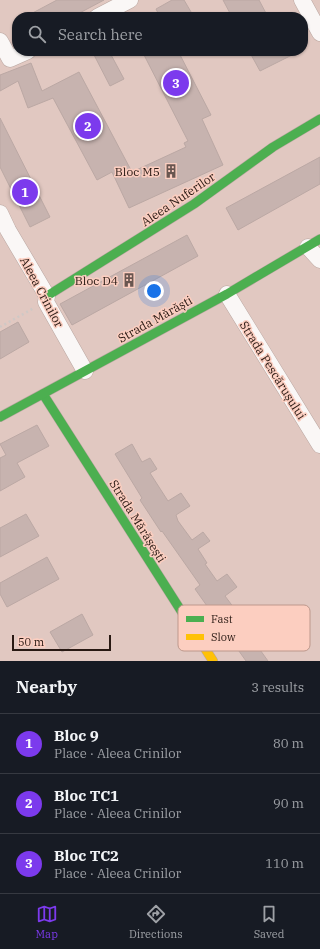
<!DOCTYPE html>
<html lang="en">
<head>
<meta charset="utf-8">
<style>
  :root { --surface:#171b24; --page:#242831; --text:#f1f3f6; --muted:#9ea1a6; --line:#363941; --accent:#7c3aed }
  body { margin:0; font-family:"IBM Plex Serif",serif; background:var(--page); color:var(--text) }
  .scale { position:absolute; left:12px; bottom:10px; width:99px; box-sizing:border-box; padding-left:4px; border:2px solid #291913; border-top:0; font-size:11px; line-height:14px; white-space:nowrap; color:#291913; -webkit-text-stroke:3px #fccec0; paint-order:stroke }
  .you { position:absolute; left:154px; top:291px; width:14px; height:14px; margin:-10px; border:3px solid #fff; border-radius:50%; background:#1a73e8; box-shadow:0 0 0 6px #1a73e833 }
  .badge { display:grid; place-items:center; width:26px; height:26px; border-radius:50%; background:var(--accent); color:#fff; font-size:13px; font-weight:700 }
  .pin { position:absolute; translate:-50% -50%; border:2px solid #fff; box-shadow:0 1px 4px #0006 }
  .list { margin:0; padding:0; list-style:none }
  h2 { display:flex; justify-content:space-between; align-items:center; height:52px; margin:0; padding:0 16px; font-size:17px }
  h2 small { font-size:13px; font-weight:400; color:var(--muted) }
  .list li { display:grid; grid-template-columns:26px 1fr auto; gap:12px; align-items:center; box-sizing:border-box; height:60px; padding:0 16px; border-top:1px solid var(--line) }
  .list b { display:block; font-size:15px; white-space:nowrap }
  .list p { margin:0; font-size:13px; white-space:nowrap; color:var(--muted) }
  .list em { font-size:13px; font-style:normal; color:var(--muted) }
  .icon { flex:none; width:22px; height:22px; fill:none; stroke:currentColor; stroke-width:2; stroke-linecap:round; stroke-linejoin:round }
  .map { position:relative; flex:none; width:320px; height:661px; overflow:hidden }
  .search { position:absolute; background:var(--surface); box-shadow:0 1px 3px #0004; left:12px; right:12px; top:12px; height:44px; display:flex; align-items:center; gap:10px; box-sizing:border-box; padding:0 14px; border-radius:16px; color:var(--muted); font-size:15px }
  .sheet { height:232px; background:var(--surface) }
  nav { display:flex; justify-content:space-around; align-items:center; box-sizing:border-box; height:56px; border-top:1px solid var(--line); background:var(--surface); font-size:11px; color:var(--muted) }
  nav a { display:grid; justify-items:center; gap:2px }
  nav .on { color:var(--accent) }
  .map>svg:first-child { display:block }
</style>
</head>
<body>
<div class="map">
<svg width="320" height="661" viewBox="0 0 320 661">
  <rect width="100%" height="100%" fill="#e1c8c1"/>
  <g fill="#c7b3af" stroke="#bba8a4">
    <path d="M57,0H104L72,17H25Z"/>
    <path d="M172,0H184L194,17H160L156,9Z"/>
    <path d="M223,0H259L268,17H232Z"/>
    <path d="M92,51H109L124,79L110,86Z"/>
    <path d="M142,51H178L211,115L202,119L223,165L129,208L112,172L97,180L53,98L28,108L18,81L0,91V75L31,63L42,91L79,72L132,172L186,147L184,143L188,141Z"/>
    <path d="M249,51H300L260,71Z"/>
    <path d="M0,118L50,217L30,227L0,167Z"/>
    <path d="M320,157V184L238,230L226,208Z"/>
    <path d="M187,235L198,256L72,325L60,304Z"/>
    <path d="M18,322L29,342L0,359V332Z"/>
    <path d="M37,425L49,446L17,463L25,477L0,491V458L6,455L0,444Z"/>
    <path d="M132,444L142,462L150,458L157,469L150,473L168,501L181,493L190,506L176,515L178,521L192,540L203,532L210,541L198,549L207,563L205,564L217,581L227,574L237,587L225,596L240,616L246,612L256,627L248,633L268,661H246L195,589L200,585L162,531L161,532L140,500L142,498L115,454Z"/>
    <path d="M26,514L39,536L0,557V528Z"/>
    <path d="M47,557L59,579L7,607L0,594V583Z"/>
    <path d="M82,614L93,635L62,652L50,632Z"/>
  </g>
  <g fill="none" stroke-linecap="round" stroke-linejoin="round">
    <defs>
      <g id="street">
        <path d="M302,0L320,33"/>
        <path d="M97,17L130,0"/>
        <path d="M0,41L10,59L28,51"/>
        <path d="M0,213L8,230L47,296L46,302L85,371"/>
        <path d="M308,247L320,260"/>
        <path d="M227,294L320,445"/>
      </g>
      <g id="fast">
        <path d="M47,296L194,204L273,147L320,119"/>
        <path d="M43,394L185,617"/>
        <path d="M0,417L227,294L320,239"/>
      </g>
      <path id="slow" d="M185,617L213,661"/>
    </defs>
    <use href="#street" stroke="#b9a6a0" stroke-width="17"/>
    <use href="#fast" stroke="#b9a6a0" stroke-width="10"/>
    <use href="#slow" stroke="#b9a6a0" stroke-width="10"/>
    <path stroke="#cfc8c5" stroke-width="2.5" stroke-dasharray="2 3" stroke-linecap="butt" d="M0,327L34,308"/>
    <use href="#street" stroke="#faf7f6" stroke-width="16"/>
    <use href="#fast" stroke="#4caf50" stroke-width="9"/>
    <use href="#slow" stroke="#ffc107" stroke-width="9"/>
  </g>
  <defs>
    <symbol id="building-bare" viewBox="-9 -9 18 18"><path d="M-4-6H4V6H1V3H-1V6H-4ZM-2.5-4.3h1.7v1.8h-1.7ZM.8-4.3h1.7v1.8H.8ZM-2.5-1h1.7V.8h-1.7ZM.8-1h1.7V.8H.8Z" fill="#695650" stroke="#fccec0" stroke-width="2.5" paint-order="stroke"/></symbol>
  </defs>
  <g fill-rule="evenodd">
    <use href="#building-bare" x="161" y="161" width="20" height="20"/>
    <use href="#building-bare" x="119" y="270" width="20" height="20"/>
  </g>
  <g text-anchor="middle" dominant-baseline="central" stroke-width="3" stroke-linejoin="round" paint-order="stroke">
    <g font-size="12" fill="#291913" stroke="#fccec0" text-anchor="end">
      <text x="160" y="171">Bloc M5</text>
      <text x="118" y="280">Bloc D4</text>
    </g>
    <g font-size="12" fill="#291913" stroke="#fccec0">
      <text transform="translate(178 199) rotate(-34)">Aleea Nuferilor</text>
      <text transform="translate(42 292) rotate(62)">Aleea Crinilor</text>
      <text transform="translate(155 319) rotate(-29)">Strada Mărăști</text>
      <text transform="translate(273 370) rotate(58)">Strada Pescărușului</text>
      <text transform="translate(138 521) rotate(58)">Strada Mărășești</text>
    </g>
  </g>
  <rect x="178" y="605" width="132" height="46" rx="6" fill="#fccec0" stroke="#bd988c" stroke-width="1"/>
  <rect x="186" y="616" width="18" height="6" fill="#4caf50"/>
  <rect x="186" y="634" width="18" height="6" fill="#ffc107"/>
  <g font-size="11" fill="#291913">
    <text x="211" y="623">Fast</text>
    <text x="211" y="641">Slow</text>
  </g>
</svg>
<div class="scale">50 m</div>
<div class="you"></div>
<div class="pin badge" style="left:25px;top:192px">1</div>
<div class="pin badge" style="left:88px;top:126px">2</div>
<div class="pin badge" style="left:176px;top:83px">3</div>
<div class="search"><svg class="icon" aria-label="search" viewBox="0 0 24 24"><circle cx="10" cy="10" r="6"/><path d="M15 15l6 6"/></svg>Search here</div>
</div>
<section class="sheet">
<h2>Nearby<small>3 results</small></h2>
<ul class="list">
<li><span class="badge">1</span><div><b>Bloc 9</b><p>Place · Aleea Crinilor</p></div><em>80 m</em></li>
<li><span class="badge">2</span><div><b>Bloc TC1</b><p>Place · Aleea Crinilor</p></div><em>90 m</em></li>
<li><span class="badge">3</span><div><b>Bloc TC2</b><p>Place · Aleea Crinilor</p></div><em>110 m</em></li>
</ul>
</section>
<nav>
<a class="on"><svg class="icon" aria-label="map" viewBox="0 0 24 24"><path d="M3 6l6-2 6 2 6-2v14l-6 2-6-2-6 2zM9 4v14M15 6v14"/></svg>Map</a>
<a><svg class="icon" aria-label="directions" viewBox="0 0 24 24"><path d="M12 3l9 9-9 9-9-9zM9 14v-3h6M13 9l2 2-2 2"/></svg>Directions</a>
<a><svg class="icon" aria-label="saved" viewBox="0 0 24 24"><path d="M7 4h10v16l-5-4-5 4z"/></svg>Saved</a>
</nav>
</body>
</html>
